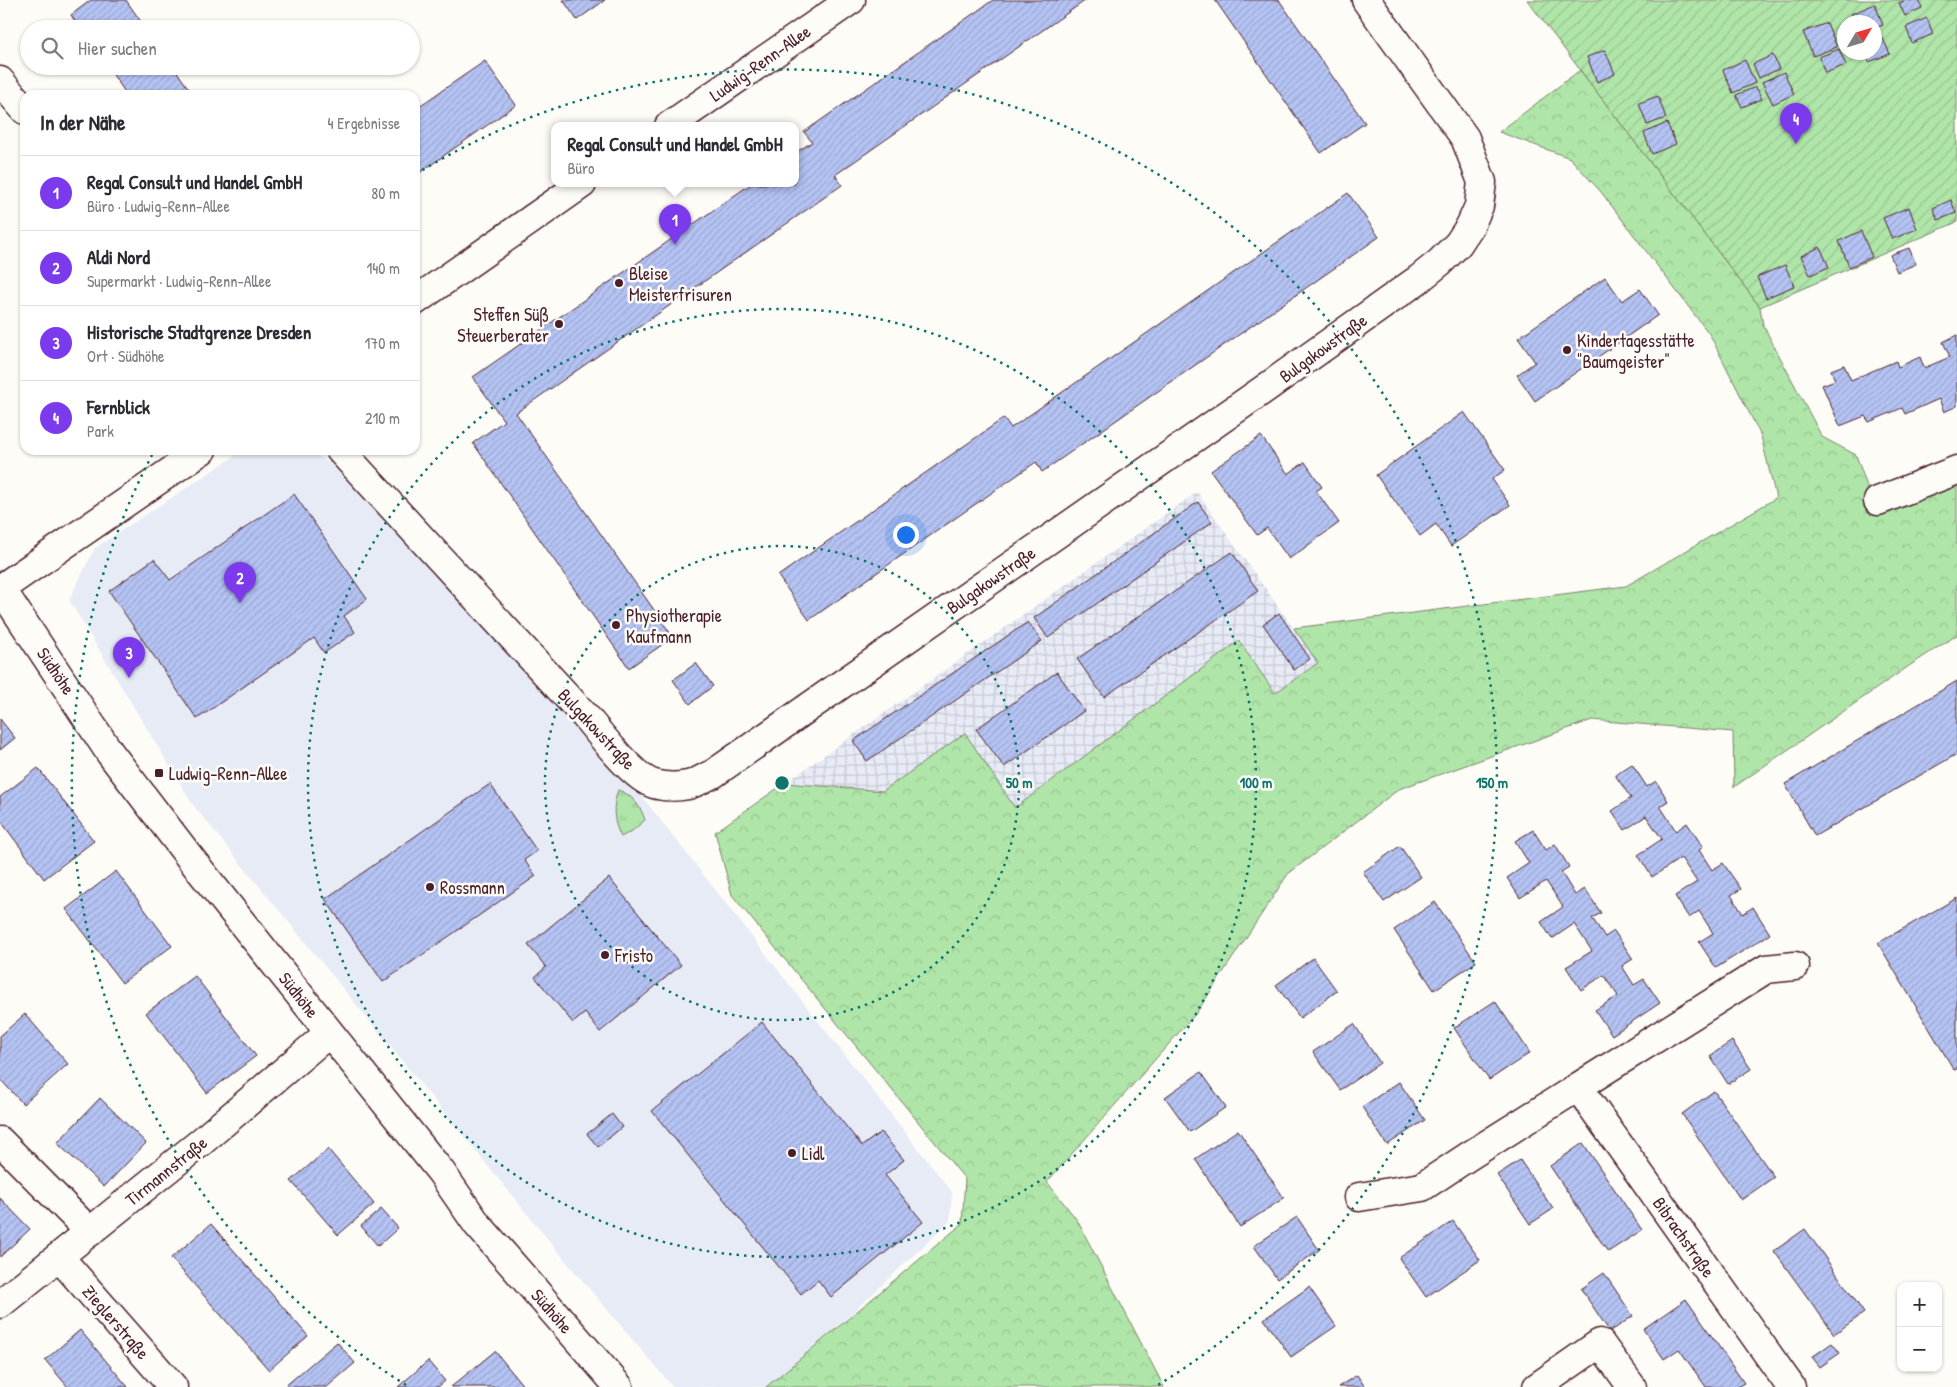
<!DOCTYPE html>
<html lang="de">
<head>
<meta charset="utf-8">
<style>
  :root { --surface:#fff; --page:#f2f2f3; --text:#2b2b33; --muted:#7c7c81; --line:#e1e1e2; --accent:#7c3aed }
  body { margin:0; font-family:"Patrick Hand",sans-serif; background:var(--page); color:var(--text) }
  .controls { position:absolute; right:15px; bottom:15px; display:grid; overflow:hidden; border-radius:10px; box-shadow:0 1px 4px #0004 }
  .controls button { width:45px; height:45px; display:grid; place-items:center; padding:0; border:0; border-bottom:1px solid var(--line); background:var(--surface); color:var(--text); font:25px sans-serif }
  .compass { position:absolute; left:1837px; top:15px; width:45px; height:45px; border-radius:50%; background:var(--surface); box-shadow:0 1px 4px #0004; rotate:52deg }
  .you { position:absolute; left:905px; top:534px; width:18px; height:18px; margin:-12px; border:4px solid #fff; border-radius:50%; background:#1a73e8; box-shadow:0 0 0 8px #1a73e833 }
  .badge { display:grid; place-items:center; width:32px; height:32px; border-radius:50%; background:var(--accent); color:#fff; font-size:16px; font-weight:700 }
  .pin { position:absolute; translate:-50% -41px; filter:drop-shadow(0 1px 2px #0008) }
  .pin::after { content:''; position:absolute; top:26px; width:18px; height:15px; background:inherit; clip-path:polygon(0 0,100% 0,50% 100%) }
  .popup { position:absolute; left:551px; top:122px; width:248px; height:65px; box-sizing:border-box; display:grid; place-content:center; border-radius:10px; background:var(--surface); filter:drop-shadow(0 1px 4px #0005); font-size:16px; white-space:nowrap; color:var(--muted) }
  .popup b { font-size:19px; color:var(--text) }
  .popup::after { content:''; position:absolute; left:50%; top:100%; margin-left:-10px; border:10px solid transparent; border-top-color:var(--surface) }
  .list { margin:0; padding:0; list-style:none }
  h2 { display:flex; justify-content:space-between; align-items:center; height:65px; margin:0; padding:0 20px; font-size:21px }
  h2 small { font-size:16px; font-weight:400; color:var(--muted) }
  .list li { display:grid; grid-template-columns:32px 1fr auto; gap:15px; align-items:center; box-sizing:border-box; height:75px; padding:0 20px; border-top:1px solid var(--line) }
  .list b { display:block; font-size:19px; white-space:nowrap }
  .list p { margin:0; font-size:16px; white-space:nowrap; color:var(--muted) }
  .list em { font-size:16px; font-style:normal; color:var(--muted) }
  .icon { flex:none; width:28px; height:28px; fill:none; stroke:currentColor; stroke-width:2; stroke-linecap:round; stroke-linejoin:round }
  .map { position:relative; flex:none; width:1957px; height:1387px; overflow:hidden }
  .search { position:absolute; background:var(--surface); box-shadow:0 1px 4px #0004; left:20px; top:20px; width:400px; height:55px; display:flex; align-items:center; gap:12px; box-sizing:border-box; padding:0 18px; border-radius:28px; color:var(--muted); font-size:19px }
  .panel { position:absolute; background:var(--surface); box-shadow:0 1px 4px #0004; left:20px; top:90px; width:400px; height:365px; border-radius:15px }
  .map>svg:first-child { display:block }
</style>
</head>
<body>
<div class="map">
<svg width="1957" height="1387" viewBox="0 0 1957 1387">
  <defs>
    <pattern id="industrial-grid" width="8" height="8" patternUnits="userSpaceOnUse" patternTransform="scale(1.25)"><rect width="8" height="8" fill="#e7ebf6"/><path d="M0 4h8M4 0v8" fill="none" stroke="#c8c9d3"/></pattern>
    <pattern id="grass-tufts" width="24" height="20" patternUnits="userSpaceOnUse" patternTransform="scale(1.25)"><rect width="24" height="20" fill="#afe5a8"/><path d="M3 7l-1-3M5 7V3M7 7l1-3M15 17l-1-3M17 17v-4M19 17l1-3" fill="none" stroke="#98c491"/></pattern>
    <pattern id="forest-crowns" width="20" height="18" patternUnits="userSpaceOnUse" patternTransform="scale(1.25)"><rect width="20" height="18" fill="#afe5a8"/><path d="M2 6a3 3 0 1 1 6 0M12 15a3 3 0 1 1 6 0" fill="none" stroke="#98c491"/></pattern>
    <pattern id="garden-furrows" width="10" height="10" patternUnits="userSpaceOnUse" patternTransform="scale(1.25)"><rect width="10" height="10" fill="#afe5a8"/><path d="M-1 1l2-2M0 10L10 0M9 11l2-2" fill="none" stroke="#98c491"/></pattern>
    <pattern id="building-hatch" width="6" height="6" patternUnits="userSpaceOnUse" patternTransform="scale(1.25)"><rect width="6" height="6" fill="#b4c3f3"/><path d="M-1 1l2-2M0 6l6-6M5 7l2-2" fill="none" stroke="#9ca7d0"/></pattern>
  </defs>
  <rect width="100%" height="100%" fill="#fdfcf7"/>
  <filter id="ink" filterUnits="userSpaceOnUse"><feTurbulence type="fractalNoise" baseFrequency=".02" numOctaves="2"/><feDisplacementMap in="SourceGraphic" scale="10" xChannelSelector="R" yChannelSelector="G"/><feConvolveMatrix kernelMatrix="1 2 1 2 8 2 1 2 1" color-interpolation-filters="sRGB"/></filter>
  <g filter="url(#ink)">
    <path fill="#e7ebf6" d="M244,450H308L341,470L640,794L952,1192L950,1221L847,1318L766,1387H673L564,1259L193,805L69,600L95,548Z"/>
    <path fill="url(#industrial-grid)" d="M1197,492L1318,663L1275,693L1239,642L1015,808L965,733L883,791L785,783Z"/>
    <path fill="url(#grass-tufts)" stroke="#7c826a" d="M618,790C632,794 641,807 645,820L632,831L621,837C613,822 612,806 618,790Z"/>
    <path fill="url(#forest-crowns)" stroke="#7c826a" d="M1580,70L1760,307L1763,325L1822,437L1856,455L1875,509L1957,477V635L1909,666L1734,787L1733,732L1592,720L1399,789L1288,874L1197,1012L1047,1182L1077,1220L1164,1387H766L962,1224L965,1179L732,895L715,832L785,783L883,791L965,733L1015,808L1239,641L1275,693L1318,663L1294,628L1626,586L1776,498L1761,436L1710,335L1601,192L1570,158L1499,132Z"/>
    <path fill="url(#garden-furrows)" stroke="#7c826a" fill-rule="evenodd" d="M1527,0H1957V222L1760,307ZM1844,22H1874V52H1844Z"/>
    <g fill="url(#building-hatch)" stroke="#4a1f2b">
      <path d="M91,0H126L146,29H80L71,15Z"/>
      <path d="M563,0H605L577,20Z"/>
      <path d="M993,0H1086L835,175L842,185L516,413L673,637L629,668L473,443L504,421L473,377L751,184H795V153L812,142L804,132Z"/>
      <path d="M1215,0H1279L1365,123L1321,153Z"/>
      <path d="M1906,0H1919L1922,8L1905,16L1899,3Z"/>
      <path d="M1875,4L1883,25L1874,29V22H1854L1851,14Z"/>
      <path d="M1927,18L1933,34L1912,43L1906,27Z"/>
      <path d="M1827,23L1837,47L1813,56L1803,32Z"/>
      <path d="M1880,32L1890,54L1869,62L1865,52H1874V34Z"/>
      <path d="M1839,49L1846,65L1825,73L1819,57Z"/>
      <path d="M1605,50L1615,74L1597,82L1587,57Z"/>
      <path d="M1773,55L1779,69L1759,78L1753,64Z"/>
      <path d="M1745,60L1755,83L1733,93L1723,70Z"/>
      <path d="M485,61L516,105L415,176V109Z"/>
      <path d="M107,66H173L193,95H127Z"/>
      <path d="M1784,72L1794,94L1773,104L1762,82Z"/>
      <path d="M1756,87L1762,99L1742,107L1736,95Z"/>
      <path d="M1658,96L1666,118L1647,125L1639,103Z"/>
      <path d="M1667,123L1676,144L1652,154L1644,133Z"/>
      <path d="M1348,193L1379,237L1042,472L1036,462L809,620L778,576L1004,418L1011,428Z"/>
      <path d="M1951,200L1956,213L1938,220L1933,208Z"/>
      <path d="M1909,207L1917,229L1892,239L1883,218Z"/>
      <path d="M1861,231L1872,257L1849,267L1839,241Z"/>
      <path d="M1820,247L1829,267L1810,275L1801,256Z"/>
      <path d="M1909,248L1916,264L1897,272L1890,255Z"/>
      <path d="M1785,265L1794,286L1766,298L1757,277Z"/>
      <path d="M1605,277L1622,301L1640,289L1658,315L1535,401L1517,375L1535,362L1518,338Z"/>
      <path d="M1957,335V406L1944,412L1939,399L1905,414L1902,408L1869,422L1865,416L1840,426L1822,385L1835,380L1831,370L1844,365L1851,380L1896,361L1898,367L1920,357L1924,368L1950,357L1943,342Z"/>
      <path d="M1464,412L1505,470L1492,479L1510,505L1451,546L1436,524L1420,536L1376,475Z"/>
      <path d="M1261,436L1288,474L1305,462L1322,487L1316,491L1339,523L1289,559L1267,528L1257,535L1211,471Z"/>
      <path d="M294,494L367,599L344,616L355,632L324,653L314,638L197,719L109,591L154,559L170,580Z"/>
      <path d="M1198,502L1212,522L1048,638L1034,618Z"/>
      <path d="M1232,552L1258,591L1104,697L1077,659Z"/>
      <path d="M1279,613L1310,659L1294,670L1263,624Z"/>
      <path d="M1028,622L1042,641L867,761L853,741Z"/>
      <path d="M696,663L713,686L690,704L673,680Z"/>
      <path d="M1057,672L1084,711L1004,767L976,729Z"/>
      <path d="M1957,681V754L1815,836L1785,784Z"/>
      <path d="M0,719L15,738L0,750Z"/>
      <path d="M1632,764L1647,787L1656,781L1668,801L1660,806L1676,831L1687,823L1703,847L1699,850L1712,870L1723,863L1741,889L1731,895L1743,914L1753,907L1770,934L1716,968L1699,942L1713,933L1699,911L1689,918L1675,896L1697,882L1681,858L1652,877L1638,855L1662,839L1646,816L1625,830L1612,811L1631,798L1615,775Z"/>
      <path d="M38,768L94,841L44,879L0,820V797Z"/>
      <path d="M490,784L537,851L524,860L536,876L383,982L325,899Z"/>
      <path d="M1533,830L1546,850L1555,844L1569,867L1561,872L1575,895L1585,889L1601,913L1592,918L1605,937L1614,931L1633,959L1622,966L1634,985L1644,979L1660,1003L1612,1035L1595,1010L1618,996L1604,975L1581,990L1566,967L1592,951L1574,924L1552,939L1541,922L1563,907L1546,881L1520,898L1507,878L1529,863L1515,841Z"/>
      <path d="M1400,846L1421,877L1384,902L1363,872Z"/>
      <path d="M116,871L172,946L122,983L66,909Z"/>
      <path d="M609,878L681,965L600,1032L585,1013L573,1023L535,977L546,967L528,945Z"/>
      <path d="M1957,898V1069L1954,1070L1878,943Z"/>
      <path d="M1435,902L1476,962L1434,990L1394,930Z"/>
      <path d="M1313,958L1337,991L1300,1018L1276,985Z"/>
      <path d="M195,976L256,1056L207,1093L146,1013Z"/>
      <path d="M1495,1001L1530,1053L1489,1080L1454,1028Z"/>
      <path d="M25,1014L68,1064L23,1104L0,1079V1036Z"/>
      <path d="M762,1022L862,1146L881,1132L904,1160L885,1175L923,1222L831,1297L818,1280L801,1294L652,1111Z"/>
      <path d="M1354,1024L1380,1063L1340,1090L1313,1052Z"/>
      <path d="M1732,1041L1751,1069L1728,1084L1710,1056Z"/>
      <path d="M1201,1072L1226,1107L1190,1132L1165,1097Z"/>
      <path d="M1399,1082L1425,1120L1387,1145L1362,1107Z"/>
      <path d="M1714,1091L1774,1177L1741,1200L1682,1114Z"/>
      <path d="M100,1098L146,1143L104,1187L57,1143Z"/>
      <path d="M612,1114L622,1127L598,1147L587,1134Z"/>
      <path d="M1238,1130L1284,1198L1240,1227L1195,1159Z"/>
      <path d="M1583,1143L1642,1230L1608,1252L1550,1166Z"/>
      <path d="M328,1149L374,1204L338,1235L291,1181Z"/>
      <path d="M1520,1160L1553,1209L1530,1224L1497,1175Z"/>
      <path d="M0,1198L30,1229L0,1257Z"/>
      <path d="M381,1209L398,1228L378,1246L361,1226Z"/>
      <path d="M1297,1217L1319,1250L1277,1279L1254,1246Z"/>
      <path d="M1453,1221L1480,1260L1426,1297L1399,1258Z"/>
      <path d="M211,1224L308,1336L269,1370L171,1258Z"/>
      <path d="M1805,1229L1864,1313L1834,1334L1774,1251Z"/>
      <path d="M1604,1273L1633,1316L1610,1332L1581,1289Z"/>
      <path d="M1309,1287L1336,1326L1291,1357L1264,1319Z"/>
      <path d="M1686,1299L1744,1383L1737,1387H1706L1679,1349L1664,1359L1643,1329Z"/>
      <path d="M80,1330L128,1387H68L45,1360Z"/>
      <path d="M337,1342L355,1363L327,1387H284Z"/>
      <path d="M1832,1343L1840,1353L1820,1367L1812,1357Z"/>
      <path d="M495,1351L524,1387H451Z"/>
      <path d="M428,1361L445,1381L438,1387H398Z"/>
      <path d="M1357,1375L1365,1387H1338Z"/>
    </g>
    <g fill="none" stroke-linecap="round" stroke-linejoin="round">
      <defs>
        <g id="minor">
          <path d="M0,81L25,110"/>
          <path d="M669,126L851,0"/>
          <path d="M415,301L582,184"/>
          <path d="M340,450L586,717C600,734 633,778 654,784C664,787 678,787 688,785C697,783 705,777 713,774L1263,390L1419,279L1440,262L1458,244L1470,226L1479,206L1482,182L1465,138L1366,0"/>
          <path d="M1878,501L1957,470"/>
          <path d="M0,589L202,450"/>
          <path d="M1578,1087L1766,969L1795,966"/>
          <path d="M0,1141L90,1232"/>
          <path d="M1359,1197L1422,1187L1469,1156L1578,1087L1791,1387"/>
          <path d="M60,1258L173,1387"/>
          <path d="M0,1304L201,1142L329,1033"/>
          <path d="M1537,1387L1600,1343L1632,1387"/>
        </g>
        <path id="tertiary" d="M0,587L110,753L191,859L441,1172L477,1224L619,1387"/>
      </defs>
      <use href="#minor" stroke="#4a1f2b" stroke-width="31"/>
      <use href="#tertiary" stroke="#4a1f2b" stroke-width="31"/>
      <use href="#minor" stroke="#fdfcf7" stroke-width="28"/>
      <use href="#tertiary" stroke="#fdfcf7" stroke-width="28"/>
    </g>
  </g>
  <g fill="none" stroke="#0f766e" stroke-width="2.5" stroke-dasharray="2.5 5">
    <circle cx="782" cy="783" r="237"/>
    <circle cx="782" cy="783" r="474"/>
    <path d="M406 1385A710 710 0 0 1 152 455M416 174A710 710 0 0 1 1158 1385"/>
  </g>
  <g fill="#4a1f2b" stroke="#fdfcf7" stroke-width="2">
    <circle cx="619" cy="283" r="5"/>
    <circle cx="559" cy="324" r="5"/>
    <circle cx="1567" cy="350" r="5"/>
    <circle cx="616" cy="625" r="5"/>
    <rect x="154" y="768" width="10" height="10" rx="2.5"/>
    <circle cx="430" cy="887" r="5"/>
    <circle cx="605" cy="955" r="5"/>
    <circle cx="792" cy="1153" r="5"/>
  </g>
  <g text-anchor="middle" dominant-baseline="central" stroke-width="5" stroke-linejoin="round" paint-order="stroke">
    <g font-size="18" fill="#4a1f2b" stroke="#fdfcf7">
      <text transform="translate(760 63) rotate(-35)">Ludwig-Renn-Allee</text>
      <text transform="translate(1323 348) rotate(-36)">Bulgakowstraße</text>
      <text transform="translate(991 580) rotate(-35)">Bulgakowstraße</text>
      <text transform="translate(56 671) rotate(56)">Südhöhe</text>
      <text transform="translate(597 729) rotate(47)">Bulgakowstraße</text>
      <text transform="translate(299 995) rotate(52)">Südhöhe</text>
      <text transform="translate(166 1171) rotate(-39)">Tirmannstraße</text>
      <text transform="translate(1684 1237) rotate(55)">Bibrachstraße</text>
      <text transform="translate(552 1311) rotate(49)">Südhöhe</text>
      <text transform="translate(116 1322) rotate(49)">Zieglerstraße</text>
    </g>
    <g font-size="18" fill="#4a1f2b" stroke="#fdfcf7" text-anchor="start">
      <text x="629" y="273">Bleise<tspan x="629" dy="21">Meisterfrisuren</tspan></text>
      <text x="549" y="314" text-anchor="end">Steffen Süß<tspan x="549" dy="21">Steuerberater</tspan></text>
      <text x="1577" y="340">Kindertagesstätte<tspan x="1577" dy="21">"Baumgeister"</tspan></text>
      <text x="626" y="615">Physiotherapie<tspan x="626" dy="21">Kaufmann</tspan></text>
      <text x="169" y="773">Ludwig-Renn-Allee</text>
      <text x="440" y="887">Rossmann</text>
      <text x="615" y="955">Fristo</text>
      <text x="802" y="1153">Lidl</text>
    </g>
  </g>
  <circle cx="782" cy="783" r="8" fill="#0f766e" stroke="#fdfcf7" stroke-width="2.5"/>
  <g font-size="15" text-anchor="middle" font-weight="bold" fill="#0f766e" stroke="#fdfcf7" stroke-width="5" stroke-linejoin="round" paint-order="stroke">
    <text x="1019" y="788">50 m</text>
    <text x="1256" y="788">100 m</text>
    <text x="1492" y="788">150 m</text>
  </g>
</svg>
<div class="controls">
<button>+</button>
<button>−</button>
</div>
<svg class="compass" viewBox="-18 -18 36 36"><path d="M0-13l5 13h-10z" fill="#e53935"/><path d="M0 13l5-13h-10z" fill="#7c7c81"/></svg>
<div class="you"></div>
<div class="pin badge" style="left:675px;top:245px">1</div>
<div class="popup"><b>Regal Consult und Handel GmbH</b>Büro</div>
<div class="pin badge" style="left:240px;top:603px">2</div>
<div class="pin badge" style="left:129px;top:678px">3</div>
<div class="pin badge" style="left:1796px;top:144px">4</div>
<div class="search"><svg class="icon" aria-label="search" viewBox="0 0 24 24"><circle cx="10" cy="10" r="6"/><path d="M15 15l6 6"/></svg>Hier suchen</div>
<section class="panel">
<h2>In der Nähe<small>4 Ergebnisse</small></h2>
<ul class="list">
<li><span class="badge">1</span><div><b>Regal Consult und Handel GmbH</b><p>Büro · Ludwig-Renn-Allee</p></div><em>80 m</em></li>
<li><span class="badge">2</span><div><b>Aldi Nord</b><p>Supermarkt · Ludwig-Renn-Allee</p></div><em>140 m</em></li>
<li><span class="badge">3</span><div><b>Historische Stadtgrenze Dresden</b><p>Ort · Südhöhe</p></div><em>170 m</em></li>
<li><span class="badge">4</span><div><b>Fernblick</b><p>Park</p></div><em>210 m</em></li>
</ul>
</section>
</div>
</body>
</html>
